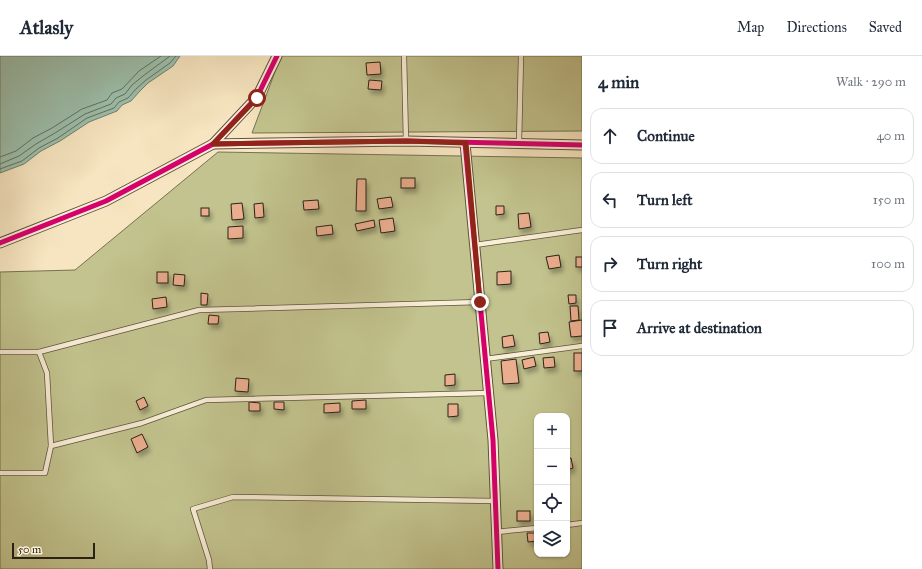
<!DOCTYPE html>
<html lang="en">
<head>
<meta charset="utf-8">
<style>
  :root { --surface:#fff; --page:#f2f2f3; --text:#1f2937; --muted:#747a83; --line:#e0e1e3 }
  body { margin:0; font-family:"IM FELL Great Primer",serif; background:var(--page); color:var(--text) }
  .controls { position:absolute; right:12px; bottom:12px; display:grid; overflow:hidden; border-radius:8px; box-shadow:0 1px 3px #0004 }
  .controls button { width:36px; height:36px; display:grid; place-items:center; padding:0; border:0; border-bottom:1px solid var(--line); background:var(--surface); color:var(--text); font:20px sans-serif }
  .scale { position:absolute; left:12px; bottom:10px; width:83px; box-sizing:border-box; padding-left:4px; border:2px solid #2b2217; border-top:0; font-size:11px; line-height:14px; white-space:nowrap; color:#2b2217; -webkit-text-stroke:3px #f9eed6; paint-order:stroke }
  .stop { position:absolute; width:12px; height:12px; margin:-9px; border:3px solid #8f2418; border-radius:50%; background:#fff }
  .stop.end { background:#8f2418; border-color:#fff; box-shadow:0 1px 4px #0008 }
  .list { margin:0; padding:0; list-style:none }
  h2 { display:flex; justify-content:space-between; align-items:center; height:52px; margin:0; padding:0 16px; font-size:17px }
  h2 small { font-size:13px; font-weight:400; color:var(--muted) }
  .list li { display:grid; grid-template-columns:26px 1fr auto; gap:12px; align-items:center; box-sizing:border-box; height:56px; margin:0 8px 8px; padding:0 8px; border:1px solid var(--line); border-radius:12px }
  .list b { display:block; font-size:15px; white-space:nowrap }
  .list em { font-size:13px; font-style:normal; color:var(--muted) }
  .icon { flex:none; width:22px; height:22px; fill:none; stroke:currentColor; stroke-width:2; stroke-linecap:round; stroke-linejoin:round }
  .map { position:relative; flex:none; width:582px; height:513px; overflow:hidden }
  header { display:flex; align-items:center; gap:24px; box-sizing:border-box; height:56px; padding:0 20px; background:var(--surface); border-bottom:1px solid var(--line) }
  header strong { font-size:19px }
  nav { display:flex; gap:22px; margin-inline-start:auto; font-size:14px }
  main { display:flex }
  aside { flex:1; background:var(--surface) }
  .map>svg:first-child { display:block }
</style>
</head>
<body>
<header>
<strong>Atlasly</strong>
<nav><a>Map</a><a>Directions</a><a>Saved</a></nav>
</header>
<main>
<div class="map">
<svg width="582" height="513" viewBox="0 0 582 513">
  <defs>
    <filter id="shadow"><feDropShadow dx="2.5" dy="4.5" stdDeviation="2" flood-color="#0004"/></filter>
  </defs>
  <rect width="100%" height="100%" fill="#f6e5c0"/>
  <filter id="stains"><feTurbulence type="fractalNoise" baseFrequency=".005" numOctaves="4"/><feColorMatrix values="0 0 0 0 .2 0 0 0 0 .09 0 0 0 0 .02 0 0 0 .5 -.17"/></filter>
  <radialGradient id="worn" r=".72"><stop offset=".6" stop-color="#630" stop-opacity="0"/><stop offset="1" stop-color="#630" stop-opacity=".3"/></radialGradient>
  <g fill="#c2c38e" stroke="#767252" fill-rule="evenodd">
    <path d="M281,0H582V75L252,77Z"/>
    <path d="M218,96L582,102V513H0V216L75,214ZM537,360H567V498H537Z"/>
  </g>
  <path fill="#9dc0ad" stroke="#6f8171" d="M0,0H180L173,10L148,27L139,36L131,45L122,49L117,55L89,66L60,85L41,95L24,108L0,117Z"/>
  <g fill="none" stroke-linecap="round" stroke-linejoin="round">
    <g stroke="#647162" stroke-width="1">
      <path d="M0,101L16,95L33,82L52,72L82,53L107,44L112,37L122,33L139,15L161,0"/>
      <path d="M0,108L19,100L36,88L55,77L85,58L111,48L116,42L125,38L132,29L143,20L170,0"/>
      <path d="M0,113L22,105L39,92L58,82L87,62L114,52L119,46L128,42L136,33L146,24L170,7L176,0"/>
    </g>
  </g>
  <g fill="#eaad8e" stroke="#2b2217" filter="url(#shadow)">
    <path d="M380,6L381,18L367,19L366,7Z"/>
    <path d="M369,24L382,25L381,34L368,33Z"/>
    <rect x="401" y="122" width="14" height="10"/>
    <path d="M357,123H366V155H356Z"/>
    <path d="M391,141L393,151L379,153L377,143Z"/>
    <path d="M318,144L319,153L304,154L303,145Z"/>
    <path d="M242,147L244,163L232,164L231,148Z"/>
    <path d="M263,147L264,161L255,162L254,148Z"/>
    <path d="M496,150H504V158L496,159Z"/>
    <rect x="201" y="152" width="8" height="8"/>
    <path d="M529,157L531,171L519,173L518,158Z"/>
    <path d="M393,162L395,175L381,177L379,164Z"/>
    <path d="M374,164L375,171L357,175L355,168Z"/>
    <path d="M332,169L333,178L317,180L316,171Z"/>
    <path d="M243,170V182L228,183V171Z"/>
    <path d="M559,199L561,211L549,213L546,201Z"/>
    <rect x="576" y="201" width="6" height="10"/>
    <path d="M511,215V228L497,229V216Z"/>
    <rect x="157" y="216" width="11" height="11"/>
    <path d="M174,218L185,219L184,230L173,229Z"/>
    <path d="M201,237L208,238L207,249H201Z"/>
    <path d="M568,239H576V247L569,248Z"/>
    <path d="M166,241L167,251L153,253L152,243Z"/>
    <path d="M570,250H578L579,264L571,265Z"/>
    <path d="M209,259L219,260L218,268H208Z"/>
    <path d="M582,264V280L571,281L569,266Z"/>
    <path d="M548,276L550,286L540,288L539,277Z"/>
    <path d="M513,279L515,290L503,292L502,281Z"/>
    <rect x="574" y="297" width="8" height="18"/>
    <path d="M534,301L536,310L524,313L522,304Z"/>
    <path d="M554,301L555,311L544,312L543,302Z"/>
    <path d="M516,303L519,327L503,328L501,305Z"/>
    <path d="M455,318V329L445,330V319Z"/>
    <path d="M236,322L249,323L248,336L235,335Z"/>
    <path d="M144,341L148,350L140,354L136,345Z"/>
    <path d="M366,344V353H352V345Z"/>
    <path d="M249,346L260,347V355H249Z"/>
    <path d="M274,346H284V354L274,353Z"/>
    <path d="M340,347V356L324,357V348Z"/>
    <path d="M448,348H458V360L448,361Z"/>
    <path d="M142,378L148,391L137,397L131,383Z"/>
    <path d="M571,402L573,412L567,414V403Z"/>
    <rect x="517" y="455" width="13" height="10"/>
    <path d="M527,477H537V485L528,486Z"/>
  </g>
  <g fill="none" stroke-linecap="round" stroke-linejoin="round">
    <defs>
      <g id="lane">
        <path d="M404,0L406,85"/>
        <path d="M519,87L521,0"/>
        <path d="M475,189L582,174"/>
        <path d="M0,296H39L199,254L480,246"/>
        <path d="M485,303L582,290"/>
        <path d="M51,390L142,367L206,344L489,337"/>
        <path d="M0,417H45L51,390L47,317L39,296"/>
        <path d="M567,469L582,467"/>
        <path d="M496,476L537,472"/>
        <path d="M210,513L209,504L193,453L233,441L495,445"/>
      </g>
      <g id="street">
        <path d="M465,87L493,384L498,513"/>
        <path d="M213,88L406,85L582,89"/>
        <path d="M0,187L106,145L213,88L257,41L277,0"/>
      </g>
    </defs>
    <use href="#lane" stroke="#5e5341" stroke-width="6"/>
    <use href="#street" stroke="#5e5341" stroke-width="11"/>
    <use href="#lane" stroke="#f9eed6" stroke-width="4.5"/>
    <use href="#street" stroke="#f9eed6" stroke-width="9"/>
    <defs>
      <g id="cycleway">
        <path d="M465,87L493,384L498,513"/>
        <path d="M213,88L406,85L582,89"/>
        <path d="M0,187L106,145L213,88L257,41L277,0"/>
      </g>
    </defs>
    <use href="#cycleway" stroke="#f9eed6" stroke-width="8"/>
    <use href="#cycleway" stroke="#d6006c" stroke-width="5"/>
  </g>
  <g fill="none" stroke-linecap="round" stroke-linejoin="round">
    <path stroke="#8f2418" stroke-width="5" d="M257,42L213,88L406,85L466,87L480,246"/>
  </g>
  <rect width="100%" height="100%" filter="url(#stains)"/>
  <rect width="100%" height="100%" fill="url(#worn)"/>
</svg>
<div class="controls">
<button>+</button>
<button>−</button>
<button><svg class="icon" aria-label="locate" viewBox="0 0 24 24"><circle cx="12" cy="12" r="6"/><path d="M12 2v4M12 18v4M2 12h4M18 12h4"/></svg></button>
<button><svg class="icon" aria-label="layers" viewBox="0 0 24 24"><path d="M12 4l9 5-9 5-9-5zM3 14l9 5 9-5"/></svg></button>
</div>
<div class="scale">50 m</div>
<div class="stop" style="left:257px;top:42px"></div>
<div class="stop end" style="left:480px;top:246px"></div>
</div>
<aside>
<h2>4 min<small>Walk · 290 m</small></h2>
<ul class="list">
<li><svg class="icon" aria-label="ahead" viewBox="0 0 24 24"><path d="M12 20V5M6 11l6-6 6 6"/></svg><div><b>Continue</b></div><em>40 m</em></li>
<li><svg class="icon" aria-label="left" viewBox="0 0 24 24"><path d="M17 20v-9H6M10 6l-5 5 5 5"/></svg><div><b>Turn left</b></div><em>150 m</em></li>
<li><svg class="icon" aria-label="right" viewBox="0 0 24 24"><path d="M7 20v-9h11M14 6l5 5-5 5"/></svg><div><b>Turn right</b></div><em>100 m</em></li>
<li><svg class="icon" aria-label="arrive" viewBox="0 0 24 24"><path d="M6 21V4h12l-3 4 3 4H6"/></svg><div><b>Arrive at destination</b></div></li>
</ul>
</aside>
</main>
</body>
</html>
